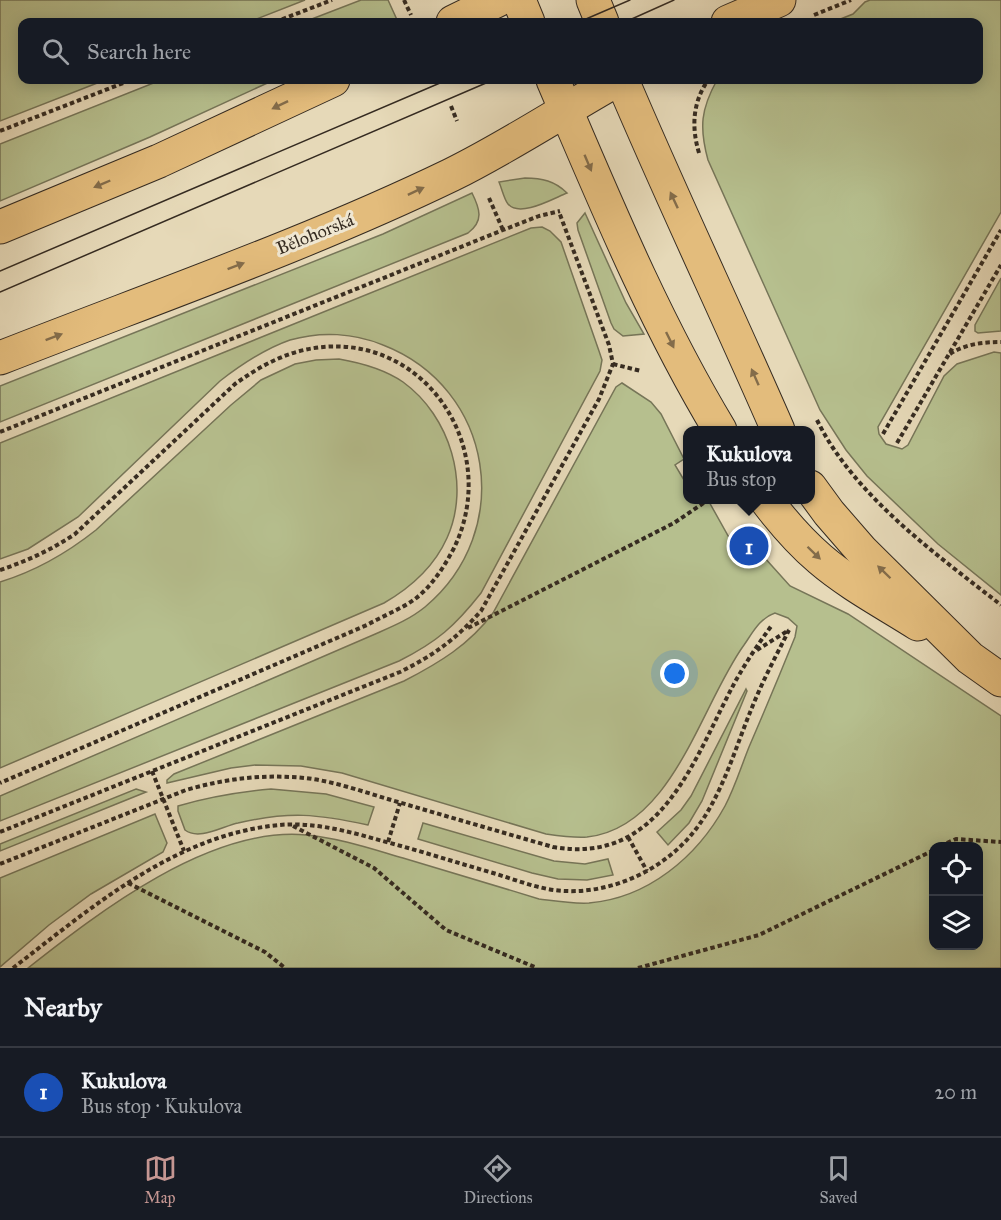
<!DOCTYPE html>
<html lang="en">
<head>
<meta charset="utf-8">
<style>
  :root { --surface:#171b24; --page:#20242c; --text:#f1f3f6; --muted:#9ea1a6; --line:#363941; --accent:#c59692 }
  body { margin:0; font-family:"IM FELL Great Primer",serif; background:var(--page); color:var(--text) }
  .controls { position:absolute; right:18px; bottom:18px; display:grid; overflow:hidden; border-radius:12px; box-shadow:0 3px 15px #0003 }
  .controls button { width:54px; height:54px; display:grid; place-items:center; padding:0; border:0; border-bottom:2px solid var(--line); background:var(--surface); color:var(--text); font:30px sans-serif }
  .you { position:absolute; left:675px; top:674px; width:21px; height:21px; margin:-15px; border:4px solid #fff; border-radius:50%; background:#1a73e8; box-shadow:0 0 0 9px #1a73e833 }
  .badge { display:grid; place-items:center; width:39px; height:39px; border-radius:50%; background:var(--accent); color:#fff; font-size:20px; font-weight:700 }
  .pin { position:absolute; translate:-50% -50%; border:3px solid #fff; box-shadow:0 2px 6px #0006 }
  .popup { position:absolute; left:683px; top:426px; width:132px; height:78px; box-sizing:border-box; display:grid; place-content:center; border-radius:12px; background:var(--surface); filter:drop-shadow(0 2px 4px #0005); font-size:20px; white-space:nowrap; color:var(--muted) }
  .popup b { font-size:22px; color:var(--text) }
  .popup::after { content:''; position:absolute; left:50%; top:100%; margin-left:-12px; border:12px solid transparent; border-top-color:var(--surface) }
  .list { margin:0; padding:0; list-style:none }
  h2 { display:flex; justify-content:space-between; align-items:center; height:78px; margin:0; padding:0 24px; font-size:26px }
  h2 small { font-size:20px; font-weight:400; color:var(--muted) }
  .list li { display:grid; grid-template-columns:39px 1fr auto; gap:18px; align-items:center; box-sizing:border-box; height:90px; padding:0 24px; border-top:2px solid var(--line) }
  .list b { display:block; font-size:22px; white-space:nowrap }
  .list p { margin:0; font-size:20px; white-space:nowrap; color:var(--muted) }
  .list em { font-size:20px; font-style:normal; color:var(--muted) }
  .icon { flex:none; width:33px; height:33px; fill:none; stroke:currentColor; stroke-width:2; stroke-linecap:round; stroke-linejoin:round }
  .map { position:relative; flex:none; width:1001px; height:968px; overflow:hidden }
  .search { position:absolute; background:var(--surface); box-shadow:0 3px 15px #0003; left:18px; right:18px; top:18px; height:66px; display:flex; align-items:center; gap:15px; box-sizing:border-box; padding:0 21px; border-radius:12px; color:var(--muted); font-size:22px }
  .sheet { height:168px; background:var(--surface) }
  nav { display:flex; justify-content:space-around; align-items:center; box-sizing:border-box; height:84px; border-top:2px solid var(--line); background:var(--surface); font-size:16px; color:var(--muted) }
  nav a { display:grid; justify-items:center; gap:3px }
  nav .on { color:var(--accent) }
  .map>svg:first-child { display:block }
</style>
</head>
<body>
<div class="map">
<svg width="1001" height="968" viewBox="0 0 1001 968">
  <rect width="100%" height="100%" fill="#e6d9b8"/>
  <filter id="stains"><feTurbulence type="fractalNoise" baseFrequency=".00333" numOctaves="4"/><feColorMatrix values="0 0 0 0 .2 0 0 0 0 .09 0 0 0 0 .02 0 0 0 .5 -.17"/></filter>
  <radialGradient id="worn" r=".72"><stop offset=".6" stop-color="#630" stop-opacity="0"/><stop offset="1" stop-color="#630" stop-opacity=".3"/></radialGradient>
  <g fill="#b6bf8e" stroke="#767558" stroke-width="1.5" fill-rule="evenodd">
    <path d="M0,0H305L249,22H22V80H105L0,121Z"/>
    <path d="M361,0H388L398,22H304Z"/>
    <path d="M870,0H1001V212L878,427L879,434L886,444L902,449L908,445L944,376L957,364L994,352L1001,353V595L938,544L867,476L846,450L820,410L708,160C699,127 701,109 717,80H978V22H833L853,14L865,2Z"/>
    <path d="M161,80H274L150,137L0,201V144Z"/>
    <path d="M525,178C542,178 555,181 567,193C554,198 520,218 508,204C504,199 502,189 499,182Z"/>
    <path d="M472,193C480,209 484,221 468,233L0,422V386L383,234Z"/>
    <path d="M585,213L626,303L644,334L623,336L614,329L611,323L578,230L577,223Z"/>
    <path d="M542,227L550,231L561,242L599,351L602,360L600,371L481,593C455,626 437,642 399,661L0,821V796L373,635C391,627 409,620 425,607C516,531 494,388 383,345C354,333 321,331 290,340C264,349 242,364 220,381L78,517L28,549L0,559V443L531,228Z"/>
    <path d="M1001,278V331L978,333L975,331V325Z"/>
    <path d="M339,359C362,363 384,369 403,382C450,416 471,485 447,538C434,567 410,588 384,603L0,768V582C36,571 67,553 96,530L231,405L261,380L295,364L316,360Z"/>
    <path d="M622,383L651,402L661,414L684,459L675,465L687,485L688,500H708L745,566L763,556L790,586L848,614L1001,716V968H28C99,912 210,826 306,835C340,838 372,849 403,858C449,872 494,885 539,899C555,901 573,904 589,903C648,898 697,857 725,806C735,787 741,767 749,747C765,710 780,674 795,637L797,626L788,618L775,613C760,618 753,632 744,645C701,704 673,828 587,837C574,838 560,836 546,834L342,773L301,766L255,765L231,768L167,783V780L174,774L404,681C439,663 469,645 493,613L616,387ZM934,846H978V946H934Z"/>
    <path d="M746,689L747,691L702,801L689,823L668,845L657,832L681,810L691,796Z"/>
    <path d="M136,789L146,792L0,851V844Z"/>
    <path d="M271,789L326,794L374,807L368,825C317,814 290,811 238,823C223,826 199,841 185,830L178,811V806C209,797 239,792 271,789Z"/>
    <path d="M155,814L167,843L163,852L91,894L49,925L0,967V878Z"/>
    <path d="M423,823L554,861L585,864L608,859L613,875L587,880L558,879L532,873L418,839Z"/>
  </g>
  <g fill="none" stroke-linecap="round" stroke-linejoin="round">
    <defs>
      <g id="major">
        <path d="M519,0L528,22"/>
        <path d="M593,0L602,22"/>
        <path d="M453,22L498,0"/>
        <path d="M728,22L779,0"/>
        <path d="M553,80C604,199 653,319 720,430"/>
        <path d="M622,80C672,198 727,313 778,430"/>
        <path d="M0,227L159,161L333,80"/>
        <path d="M0,358C150,299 306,245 451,175C508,147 562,111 617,80"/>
        <path d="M810,487L829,513L862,551L970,658L1001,680"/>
        <path d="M766,500C782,521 800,542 820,559C849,584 885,603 918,624"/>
      </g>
    </defs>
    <use href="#major" stroke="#352b21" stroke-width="35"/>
    <g stroke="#352b21" stroke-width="4" stroke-dasharray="4.5 3" stroke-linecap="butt">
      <path d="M404,0L411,15"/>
      <path d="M814,15L851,0"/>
      <path d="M275,22L332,0"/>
      <path d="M451,106L457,121"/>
      <path d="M0,131L131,80"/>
      <path d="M699,153C691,126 693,102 708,80"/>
      <path d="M489,198L503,230"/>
      <path d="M950,354C965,344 983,342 1001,342"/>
      <path d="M613,364L641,371"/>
      <path d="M817,420C854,496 936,554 1001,605"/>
      <path d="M0,432L503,230L539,216L560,211"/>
      <path d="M883,434L1001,230"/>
      <path d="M897,443L1001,265"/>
      <path d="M0,570C27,561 51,550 75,534L235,384C256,369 278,356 304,350C419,324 504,445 454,548C444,567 432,586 415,599C401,609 383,616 367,625L0,783"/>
      <path d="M468,628L674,523L708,500"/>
      <path d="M757,650L789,630"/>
      <path d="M152,771L184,851"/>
      <path d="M293,826L374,868L446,930L537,968"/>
      <path d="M0,832L400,672C434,655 455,640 481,611L599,399L613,364L609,345L559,212"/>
      <path d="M628,837L647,871"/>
      <path d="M388,842L400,803"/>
      <path d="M940,846L956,839L1001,842"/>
      <path d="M0,864L186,790C221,780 255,775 291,777C327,778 363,792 398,802C449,817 501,832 553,847C662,866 694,758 735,682C746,662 759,643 772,625"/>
      <path d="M128,883L265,952L285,968"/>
      <path d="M13,968C90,909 170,839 270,826C312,820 350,832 390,843C424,852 458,863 493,873C513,879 533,887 554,890C607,897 664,871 696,829C722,795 735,749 751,710C762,682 776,656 789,630"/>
      <path d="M638,968L759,935L934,850"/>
    </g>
    <use href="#major" stroke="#e3bc7c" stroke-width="33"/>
    <g stroke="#352b21" stroke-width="1.5">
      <path d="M579,22L630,0"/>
      <path d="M625,22L674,0"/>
      <path d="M0,271L447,80"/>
      <path d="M0,292L493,80"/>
    </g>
  </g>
  <defs><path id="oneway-solid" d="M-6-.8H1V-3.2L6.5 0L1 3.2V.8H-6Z" transform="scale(1.5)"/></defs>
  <g fill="#836c4a">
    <use href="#oneway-solid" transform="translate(280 105) rotate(154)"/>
    <use href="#oneway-solid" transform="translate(588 163) rotate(67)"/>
    <use href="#oneway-solid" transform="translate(102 184) rotate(157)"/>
    <use href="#oneway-solid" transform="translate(416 191) rotate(-25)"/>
    <use href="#oneway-solid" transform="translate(674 200) rotate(-115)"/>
    <use href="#oneway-solid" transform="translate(236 266) rotate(-21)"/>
    <use href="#oneway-solid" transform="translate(54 337) rotate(-21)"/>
    <use href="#oneway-solid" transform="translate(670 340) rotate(64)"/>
    <use href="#oneway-solid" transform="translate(755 377) rotate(-114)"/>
    <use href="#oneway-solid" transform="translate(814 553) rotate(44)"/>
    <use href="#oneway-solid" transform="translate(884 572) rotate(-136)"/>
  </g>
  <g text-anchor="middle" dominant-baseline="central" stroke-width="6" stroke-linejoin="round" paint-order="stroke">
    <g font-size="18" fill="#352b21" stroke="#efe6d1">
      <text transform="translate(315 234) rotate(-22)">Bělohorská</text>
    </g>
  </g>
  <rect width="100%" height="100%" filter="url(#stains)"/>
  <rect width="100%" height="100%" fill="url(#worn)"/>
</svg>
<div class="controls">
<button><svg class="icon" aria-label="locate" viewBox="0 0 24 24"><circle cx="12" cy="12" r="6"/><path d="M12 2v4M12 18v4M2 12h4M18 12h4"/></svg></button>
<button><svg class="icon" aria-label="layers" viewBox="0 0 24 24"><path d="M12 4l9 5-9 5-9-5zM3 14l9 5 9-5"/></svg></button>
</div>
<div class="you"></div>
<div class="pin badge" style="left:749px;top:546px;background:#1a4fb4">1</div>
<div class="popup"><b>Kukulova</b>Bus stop</div>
<div class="search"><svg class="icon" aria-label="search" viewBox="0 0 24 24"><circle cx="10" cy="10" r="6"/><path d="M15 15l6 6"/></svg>Search here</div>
</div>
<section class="sheet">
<h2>Nearby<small></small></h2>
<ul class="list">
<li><span class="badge" style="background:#1a4fb4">1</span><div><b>Kukulova</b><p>Bus stop · Kukulova</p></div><em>20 m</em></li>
</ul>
</section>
<nav>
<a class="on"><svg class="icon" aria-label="map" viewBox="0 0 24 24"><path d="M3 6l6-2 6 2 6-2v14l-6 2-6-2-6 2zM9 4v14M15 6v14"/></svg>Map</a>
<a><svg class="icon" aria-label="directions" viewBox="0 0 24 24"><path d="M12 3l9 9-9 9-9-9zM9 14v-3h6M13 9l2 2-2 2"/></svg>Directions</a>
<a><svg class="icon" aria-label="saved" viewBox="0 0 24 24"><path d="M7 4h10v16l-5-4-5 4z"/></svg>Saved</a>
</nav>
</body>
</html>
